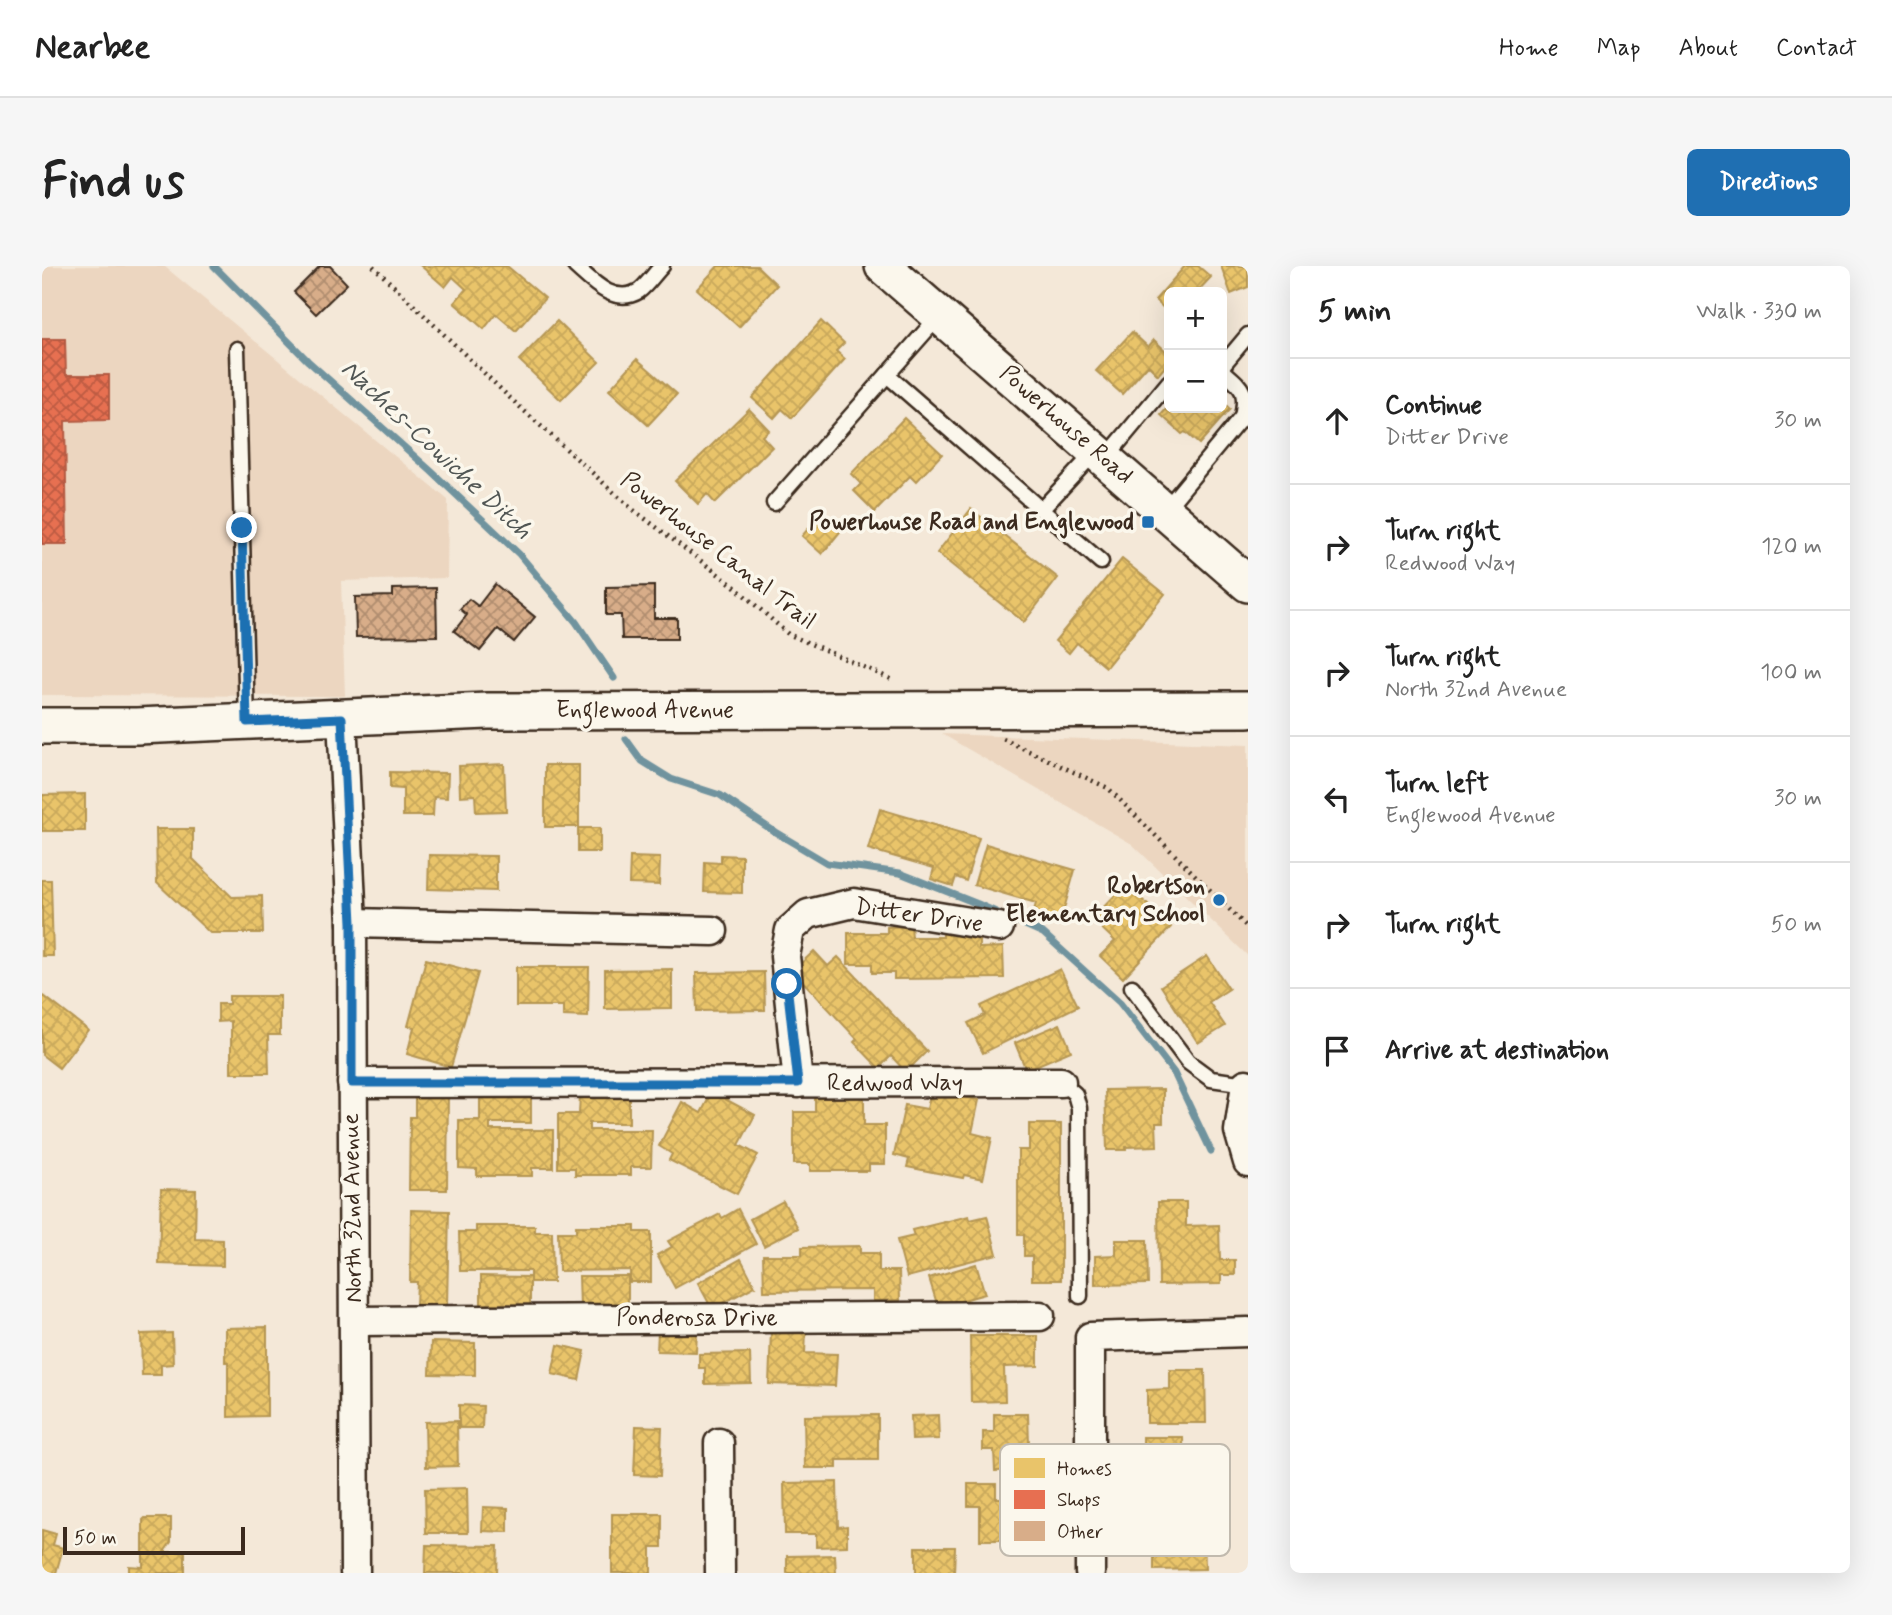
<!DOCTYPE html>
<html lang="en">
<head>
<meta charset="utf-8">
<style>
  :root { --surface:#fff; --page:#f6f6f6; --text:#222; --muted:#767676; --line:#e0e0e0; --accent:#1f6fb2 }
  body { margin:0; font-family:Mynerve,sans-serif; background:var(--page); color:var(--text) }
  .controls { position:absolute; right:21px; top:21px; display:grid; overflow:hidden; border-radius:10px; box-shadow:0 7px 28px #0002 }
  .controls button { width:63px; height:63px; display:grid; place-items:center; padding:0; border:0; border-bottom:2px solid var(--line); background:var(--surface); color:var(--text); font:35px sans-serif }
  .scale { position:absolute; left:21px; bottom:18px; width:182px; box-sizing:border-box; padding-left:7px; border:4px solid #3b2a1e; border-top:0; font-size:19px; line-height:24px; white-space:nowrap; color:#3b2a1e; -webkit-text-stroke:5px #fbf7ec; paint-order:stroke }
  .stop { position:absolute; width:21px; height:21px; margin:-16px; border:5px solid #1f6fb2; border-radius:50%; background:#fff }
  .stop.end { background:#1f6fb2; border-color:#fff; box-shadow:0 2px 7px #0008 }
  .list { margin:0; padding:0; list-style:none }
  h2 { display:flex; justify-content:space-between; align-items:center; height:91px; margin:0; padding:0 28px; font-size:30px }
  h2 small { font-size:23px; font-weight:400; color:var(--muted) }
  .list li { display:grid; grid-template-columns:46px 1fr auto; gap:21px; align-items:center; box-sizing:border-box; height:126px; padding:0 28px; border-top:2px solid var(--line) }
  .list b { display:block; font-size:26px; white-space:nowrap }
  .list p { margin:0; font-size:23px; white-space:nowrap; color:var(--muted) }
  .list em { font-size:23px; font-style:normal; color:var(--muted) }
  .icon { flex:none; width:38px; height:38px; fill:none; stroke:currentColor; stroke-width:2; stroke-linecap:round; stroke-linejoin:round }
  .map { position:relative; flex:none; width:1206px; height:1307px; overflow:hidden; border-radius:10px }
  header { display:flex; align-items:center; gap:42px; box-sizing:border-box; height:98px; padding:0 35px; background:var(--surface); border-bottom:2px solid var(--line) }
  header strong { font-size:33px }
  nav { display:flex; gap:38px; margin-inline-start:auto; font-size:24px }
  .intro { display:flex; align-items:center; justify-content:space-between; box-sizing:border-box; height:168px; padding:0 42px }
  h1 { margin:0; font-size:49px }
  .button { padding:18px 32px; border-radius:10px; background:var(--accent); color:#fff; font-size:24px; font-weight:700 }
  main { display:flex; gap:42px; padding:0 42px }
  aside { flex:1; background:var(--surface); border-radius:10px; box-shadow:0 7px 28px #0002 }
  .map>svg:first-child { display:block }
</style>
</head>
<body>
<header>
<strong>Nearbee</strong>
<nav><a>Home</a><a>Map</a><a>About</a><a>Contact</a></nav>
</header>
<div class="intro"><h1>Find us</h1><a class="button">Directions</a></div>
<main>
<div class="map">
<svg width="1206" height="1307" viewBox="0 0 1206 1307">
  <defs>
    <pattern id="homes-cross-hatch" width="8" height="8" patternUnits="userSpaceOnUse" patternTransform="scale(1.75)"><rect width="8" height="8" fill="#e9c46a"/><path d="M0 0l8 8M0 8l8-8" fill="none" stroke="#c9a95b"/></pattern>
    <pattern id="shops-cross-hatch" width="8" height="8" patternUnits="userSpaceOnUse" patternTransform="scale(1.75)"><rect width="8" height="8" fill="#e76f51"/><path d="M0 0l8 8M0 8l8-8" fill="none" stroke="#bc5b43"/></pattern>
    <pattern id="building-cross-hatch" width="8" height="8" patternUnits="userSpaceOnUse" patternTransform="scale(1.75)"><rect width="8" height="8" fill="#d8ad89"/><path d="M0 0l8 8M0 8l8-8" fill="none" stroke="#b08d6f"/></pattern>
  </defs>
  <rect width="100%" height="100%" fill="#f4e8d8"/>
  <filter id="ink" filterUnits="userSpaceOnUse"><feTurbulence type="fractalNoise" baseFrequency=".0143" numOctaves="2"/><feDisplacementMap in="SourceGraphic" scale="14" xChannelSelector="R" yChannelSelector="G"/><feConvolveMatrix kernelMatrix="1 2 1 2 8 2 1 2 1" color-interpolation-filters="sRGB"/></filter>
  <g filter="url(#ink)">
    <g fill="#ecd6c0">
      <path d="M0,0H122L406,234L405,312L299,315L303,430L0,429Z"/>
      <path d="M900,468L1206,479V690L1090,578Z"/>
    </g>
    <g fill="url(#homes-cross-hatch)" stroke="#b59653" stroke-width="2">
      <path d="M379,0H465L503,32L474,65L454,48L442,63L412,37L424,23L411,11L403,21Z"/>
      <path d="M676,0H715L735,19L697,61L655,23Z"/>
      <path d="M1143,0H1156L1169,11L1155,26H1127V47L1113,34Z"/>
      <path d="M1179,0H1206V21L1189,28Z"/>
      <path d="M515,55L557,96L519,134L477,94Z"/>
      <path d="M779,55L802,77L794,85L803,93L750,152L740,143L732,152L710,132Z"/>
      <path d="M1090,66L1106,81L1112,74L1127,88V96L1116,109L1106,99L1080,128L1054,105Z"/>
      <path d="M595,93L635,128L606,159L567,124Z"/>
      <path d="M1180,135L1188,143L1157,178L1143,166L1140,168L1119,149L1127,140V142H1180Z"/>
      <path d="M707,143L727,164L720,170L730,181L673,237L665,228L656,238L633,215Z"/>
      <path d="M862,152L900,188L874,216L868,210L833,246L812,225L819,218L809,208Z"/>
      <path d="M929,243L1016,312L982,356L895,287Z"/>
      <path d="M778,249L798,266L780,288L760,270Z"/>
      <path d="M1080,293L1123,328L1064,401L1035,377L1027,387L1013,375Z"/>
      <path d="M462,498L464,545L434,546L433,529L418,530L417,500Z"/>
      <rect x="503" y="499" width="34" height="62"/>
      <path d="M348,506L406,507L405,532L392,531L391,550H361V523L348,522Z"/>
      <path d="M43,528V565H0V529Z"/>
      <path d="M838,543L937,572L924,615L914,611L911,620L889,613L892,602L826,583Z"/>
      <rect x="536" y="562" width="22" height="24"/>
      <path d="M114,563H151V593L190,631L220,630L221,667H168L115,617Z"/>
      <path d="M944,578L1033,604L1018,657L991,649L994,637L932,619Z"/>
      <path d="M387,589L454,590V625L386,623Z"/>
      <path d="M679,589L700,590V627L662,626L663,596L679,597Z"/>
      <path d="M588,591L618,592L617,619L587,618Z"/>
      <path d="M0,614H9L11,690H0Z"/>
      <path d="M1084,618L1129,661L1081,712L1058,690L1073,675L1050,653Z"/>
      <path d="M924,659V670H937V682L961,681L962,712L852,713V707H830V698H806V667H845V661L869,660L870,671H901V660Z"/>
      <path d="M772,685L786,700L796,691L885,785L864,806L849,790L837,802L812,776L815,773L751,705Z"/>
      <path d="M1165,690L1187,723L1167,736L1183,760L1156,777L1119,720Z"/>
      <path d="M384,693L436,707L409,801L365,788L372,761L366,760Z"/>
      <path d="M474,701H547L546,751L521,750V740H474Z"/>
      <path d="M630,703V742L563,743V704Z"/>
      <path d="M1018,703L1036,740L941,787L926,757L943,749L939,740Z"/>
      <path d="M722,706L723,744L655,745L654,707Z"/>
      <path d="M2,730L46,764L17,802L0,789V732Z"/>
      <path d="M187,730H238V769H226L227,807H189V755L176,756V738H187Z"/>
      <path d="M1018,758L1029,785L984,804L973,777Z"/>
      <path d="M773,823H822V859H843V898H827V905H768V898H752V846H773Z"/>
      <path d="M1121,823V857H1114L1115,880L1084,881V884H1065L1063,824Z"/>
      <path d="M889,824L937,834L930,867L950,872L941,913L922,909L921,912L865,901L867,893L852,889L863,839L885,843Z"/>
      <path d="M670,826L713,849L697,879L716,889L695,928L627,894L630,888L617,880L640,836L659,847Z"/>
      <path d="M373,828H406L405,924H367L368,851H373Z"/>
      <path d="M438,828H489V857H448V864H511V902H490V910H435V903L417,902V854H438Z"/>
      <path d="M538,828H587V857H547V864H610L609,901H589V909H533V902H516V848H537Z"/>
      <path d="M987,858H1019V1014H990V990H982V969H976V884H987Z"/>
      <path d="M119,923L154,924L153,973L181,974V1000L117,998Z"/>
      <path d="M741,935L756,962L722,980L708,953Z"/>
      <path d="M1116,936H1144V960L1177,959L1178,994H1193V1009H1179V1018L1117,1019Z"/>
      <path d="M696,943L714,978L633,1022L615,989L630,981L626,975L678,948L680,952Z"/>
      <path d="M369,944L407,945L405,1040L374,1039L375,1016H368Z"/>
      <path d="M927,950L928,954L945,950L955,988L865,1011L855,974L872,970L870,964Z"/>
      <path d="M434,960H493V966H510L511,1016H488V1005H418L417,966H434Z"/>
      <path d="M534,960H593V966H609V1016H588V1004L517,1005L516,966H534Z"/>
      <path d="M1074,974H1105L1106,1018L1053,1019V990L1074,989Z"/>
      <path d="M818,980V987H837V1005H857L858,1034L831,1035V1024L722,1025L721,989H760V981Z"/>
      <path d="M699,993L713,1020L670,1043L656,1017Z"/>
      <path d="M934,998L943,1028L896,1041L887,1012Z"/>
      <path d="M439,1010L488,1011V1041L439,1040Z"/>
      <path d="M537,1010H586V1041H538Z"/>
      <path d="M225,1061V1150L186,1151V1096H183V1062Z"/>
      <path d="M616,1065L655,1066L654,1086L615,1085Z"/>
      <path d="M729,1065L764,1066L763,1087L795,1088L793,1120L727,1118Z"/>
      <path d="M130,1067L131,1098L119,1099V1109H100L99,1068Z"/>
      <path d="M928,1070H996V1100L962,1101L963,1135L929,1136Z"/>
      <path d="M389,1076L433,1077V1109L388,1108Z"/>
      <path d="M516,1079L543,1085L537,1114L510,1108Z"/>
      <path d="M708,1087L709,1117L663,1118V1102H657V1088Z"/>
      <path d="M1128,1104H1163L1164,1157H1105V1124L1128,1123Z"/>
      <path d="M417,1139L441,1140L440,1162H417Z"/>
      <path d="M952,1148H986L987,1177H992L993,1204L953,1205L952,1184H941V1166H952Z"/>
      <path d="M836,1149V1194H795V1202H763L762,1150Z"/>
      <path d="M896,1149L897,1173L870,1174L869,1150Z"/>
      <path d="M415,1155L416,1200L384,1201L383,1156Z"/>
      <path d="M594,1160L620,1161L618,1210L592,1209Z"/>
      <path d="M1101,1171H1141L1142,1229H1107V1197H1101Z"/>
      <path d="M795,1216L796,1261L805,1260V1280L774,1281V1268H743L742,1217Z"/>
      <path d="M926,1218H954V1232H994V1267H987V1281H961V1274H938V1240H926Z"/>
      <path d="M425,1222L426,1267H384L383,1223Z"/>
      <path d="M441,1241L466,1242V1266L440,1265Z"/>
      <path d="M1153,1241V1265H1162L1163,1303L1112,1304V1276L1098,1277V1242Z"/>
      <path d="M570,1248H620V1281H609V1307H570Z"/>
      <path d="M103,1252H129V1276L122,1286H143V1307H87V1300L101,1301V1254Z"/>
      <path d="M0,1264L14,1268L11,1279L21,1282L14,1307H0Z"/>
      <path d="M384,1279L456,1280L455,1307H383Z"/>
      <path d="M874,1281H913L912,1307H874Z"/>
      <path d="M793,1289L794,1307H745V1290Z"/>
    </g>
    <path fill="url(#shops-cross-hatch)" stroke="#b35a42" stroke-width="2" d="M0,73H23L24,109H67V154L23,155L25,278H0Z"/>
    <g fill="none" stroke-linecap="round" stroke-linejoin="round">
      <g stroke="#70939e" stroke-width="7">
        <path d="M172,0L266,95L389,205L477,288L534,356L572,412"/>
        <path d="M584,473L600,495L629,513L678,529L733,566L785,597L858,607L936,638L1001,667L1078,737L1132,807L1169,885"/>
      </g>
    </g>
    <g fill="url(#building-cross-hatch)" stroke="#3b2a1e" stroke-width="2">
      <path d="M278,0H288L305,18L274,48L252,26Z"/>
      <path d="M453,318L493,351L472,376L456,363L438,385L412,365L425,349L418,343L427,333L436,340Z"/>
      <path d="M612,320V352H635V373H580L579,349H564V321Z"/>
      <path d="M394,322L395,370L314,371L313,331L351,330V323Z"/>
    </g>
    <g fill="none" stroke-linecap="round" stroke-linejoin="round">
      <defs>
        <g id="service">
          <path d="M533,0C550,15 572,40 597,25C605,19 613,7 620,0"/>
          <path d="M195,83L205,456"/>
          <path d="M1180,100L1206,69"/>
          <path d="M845,109L1059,296"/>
          <path d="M1063,193L1127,116"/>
          <path d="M732,237L897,50"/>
          <path d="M999,244L1053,186"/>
          <path d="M1123,244L1200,151C1206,123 1199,121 1180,104"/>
          <path d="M1090,721L1146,796L1169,813L1204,818"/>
          <path d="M1019,816L1033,828L1037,842L1038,1030"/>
        </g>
        <g id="minor">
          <path d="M300,452L310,657L313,1307"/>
          <path d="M310,657L671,665"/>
          <path d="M310,817L1019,816"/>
          <path d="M756,817L743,690L748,664L766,648L812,637L957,661"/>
          <path d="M1204,818L1197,865L1206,896"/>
          <path d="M312,1055L998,1050"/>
          <path d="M677,1177L678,1307"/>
          <path d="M1048,1307V1071L1206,1066"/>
        </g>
        <g id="tertiary">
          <path d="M841,0L1206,318"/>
          <path d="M0,460H95L446,445L1206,443"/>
        </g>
      </defs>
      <use href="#service" stroke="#3b2a1e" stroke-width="19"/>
      <use href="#minor" stroke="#3b2a1e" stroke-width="33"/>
      <use href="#tertiary" stroke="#3b2a1e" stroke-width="40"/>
      <g stroke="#3b2a1e" stroke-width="4.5" stroke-dasharray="2 5" stroke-linecap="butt">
        <path d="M331,0L468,132L589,242L692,320L746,368L849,413"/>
        <path d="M961,473L1066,522L1206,662"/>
      </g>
      <use href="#service" stroke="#fbf7ec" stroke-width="14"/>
      <use href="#minor" stroke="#fbf7ec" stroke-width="28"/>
      <use href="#tertiary" stroke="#fbf7ec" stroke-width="35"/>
    </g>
  </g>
  <g fill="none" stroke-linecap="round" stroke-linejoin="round" filter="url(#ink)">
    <path stroke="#1f6fb2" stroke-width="9" d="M200,262L205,456L300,452L310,657V817H756L745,718"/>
  </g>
  <g fill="#1f6fb2" stroke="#fbf7ec" stroke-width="2.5">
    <rect x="1099" y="249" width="14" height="14" rx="3.5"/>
    <circle cx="1177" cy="634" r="7"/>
  </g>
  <g text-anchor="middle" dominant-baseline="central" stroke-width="7" stroke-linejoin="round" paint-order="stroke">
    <g font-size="24" fill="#3b2a1e" stroke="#fbf7ec">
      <text transform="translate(1024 159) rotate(41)">Powerhouse Road</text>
      <text transform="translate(676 285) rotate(38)">Powerhouse Canal Trail</text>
      <text x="603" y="444">Englewood Avenue</text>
      <text transform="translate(877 650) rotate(8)">Ditter Drive</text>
      <text x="853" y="817">Redwood Way</text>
      <text transform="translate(311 942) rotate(-91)">North 32nd Avenue</text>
      <text x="655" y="1052">Ponderosa Drive</text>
    </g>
    <g font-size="24" font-weight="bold" fill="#3b2a1e" stroke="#fbf7ec" text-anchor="end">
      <text x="1092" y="256">Powerhouse Road and Englewood</text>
      <text x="1163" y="620">Robertson<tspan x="1163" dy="28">Elementary School</tspan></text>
    </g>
    <g font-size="26" font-style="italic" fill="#515654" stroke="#fbf7ec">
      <text transform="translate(394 184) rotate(43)">Naches-Cowiche Ditch</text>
    </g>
  </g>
  <rect x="958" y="1178" width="230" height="112" rx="10" fill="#fbf7ec" stroke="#c1baae" stroke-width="2"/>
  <rect x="972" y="1192" width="31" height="20" fill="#e9c46a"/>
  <rect x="972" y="1224" width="31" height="19" fill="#e76f51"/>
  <rect x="972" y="1255" width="31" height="20" fill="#d8ad89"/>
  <g font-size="19" fill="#3b2a1e">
    <text x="1015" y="1209">Homes</text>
    <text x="1015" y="1240">Shops</text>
    <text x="1015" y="1272">Other</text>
  </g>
</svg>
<div class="controls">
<button>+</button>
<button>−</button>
</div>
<div class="scale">50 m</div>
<div class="stop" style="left:745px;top:718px"></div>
<div class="stop end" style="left:200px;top:262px"></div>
</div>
<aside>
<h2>5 min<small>Walk · 330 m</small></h2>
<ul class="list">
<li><svg class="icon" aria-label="ahead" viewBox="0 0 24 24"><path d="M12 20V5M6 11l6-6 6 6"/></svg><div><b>Continue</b><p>Ditter Drive</p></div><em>30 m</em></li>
<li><svg class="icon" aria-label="right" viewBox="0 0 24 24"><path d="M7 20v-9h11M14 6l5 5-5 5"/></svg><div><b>Turn right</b><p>Redwood Way</p></div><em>120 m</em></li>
<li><svg class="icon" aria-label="right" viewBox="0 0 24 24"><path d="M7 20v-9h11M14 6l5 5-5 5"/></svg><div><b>Turn right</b><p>North 32nd Avenue</p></div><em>100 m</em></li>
<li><svg class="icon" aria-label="left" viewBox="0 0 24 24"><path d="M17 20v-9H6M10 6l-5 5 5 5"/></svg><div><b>Turn left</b><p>Englewood Avenue</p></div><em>30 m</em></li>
<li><svg class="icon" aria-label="right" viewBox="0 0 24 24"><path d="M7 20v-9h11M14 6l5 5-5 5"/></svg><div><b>Turn right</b></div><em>50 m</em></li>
<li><svg class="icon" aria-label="arrive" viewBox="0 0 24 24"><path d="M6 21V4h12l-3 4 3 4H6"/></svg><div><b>Arrive at destination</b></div></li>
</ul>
</aside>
</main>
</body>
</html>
